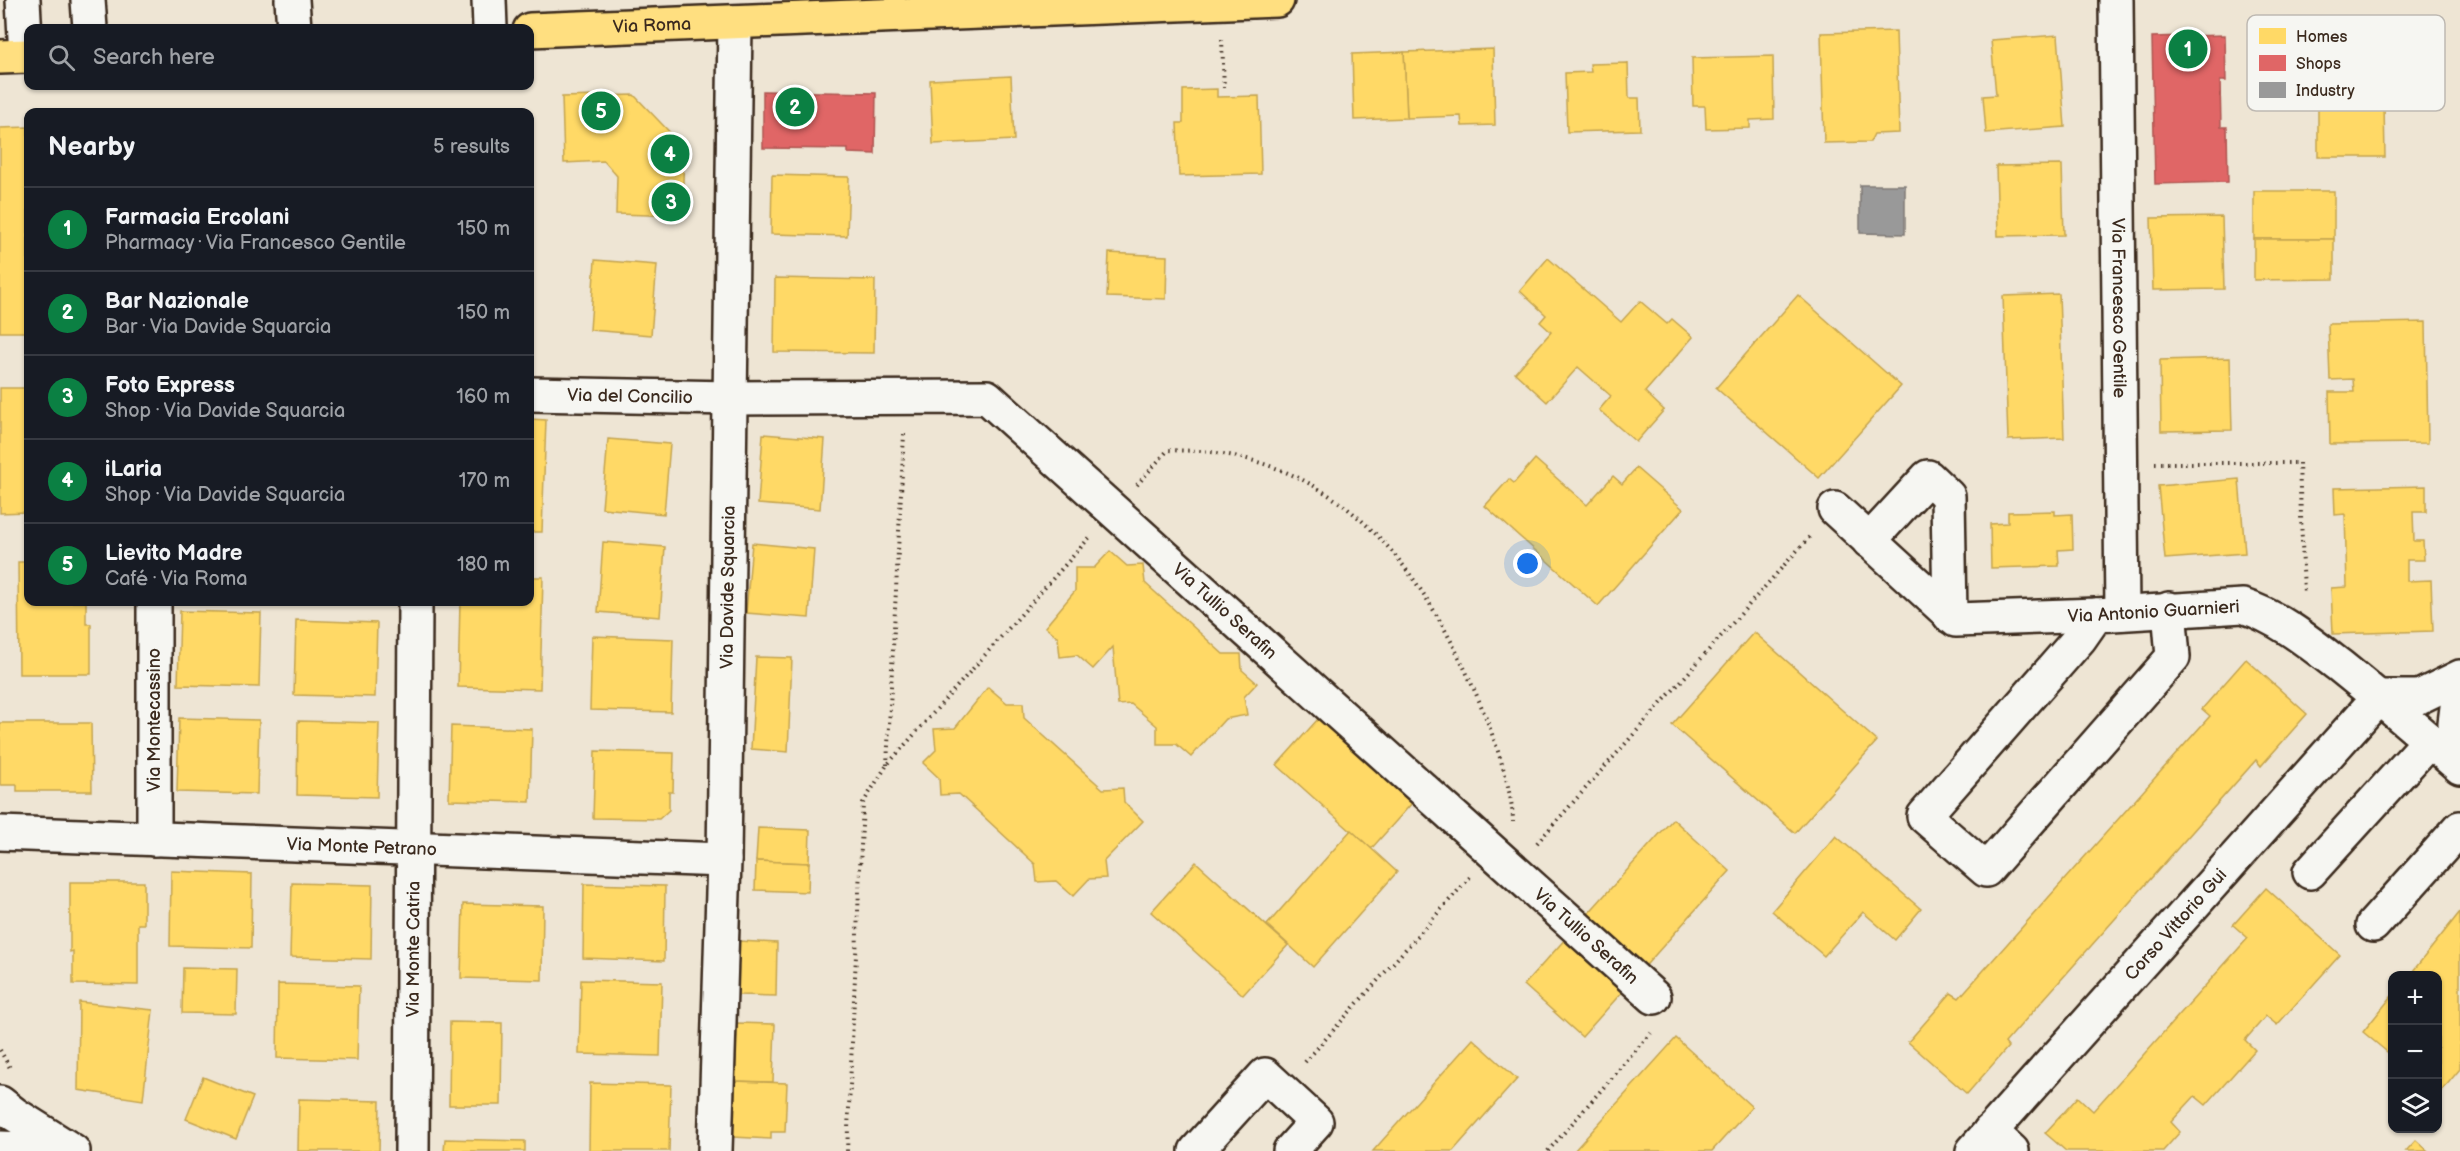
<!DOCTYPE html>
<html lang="en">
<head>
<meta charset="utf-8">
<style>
  :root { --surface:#171b24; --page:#242831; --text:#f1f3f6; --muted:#9ea1a6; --line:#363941; --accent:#0b8043 }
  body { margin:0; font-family:"Balsamiq Sans",sans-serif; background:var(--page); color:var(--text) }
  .controls { position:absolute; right:18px; bottom:18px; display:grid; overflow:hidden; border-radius:12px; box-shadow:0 2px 4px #0004 }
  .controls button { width:54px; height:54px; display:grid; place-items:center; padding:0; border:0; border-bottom:2px solid var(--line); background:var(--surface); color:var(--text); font:30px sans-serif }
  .you { position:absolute; left:1528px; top:564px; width:21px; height:21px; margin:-15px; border:4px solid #fff; border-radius:50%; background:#1a73e8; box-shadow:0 0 0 9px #1a73e833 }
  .badge { display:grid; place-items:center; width:39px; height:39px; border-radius:50%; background:var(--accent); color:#fff; font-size:20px; font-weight:700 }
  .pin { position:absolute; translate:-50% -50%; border:3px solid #fff; box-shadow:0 2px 6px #0006 }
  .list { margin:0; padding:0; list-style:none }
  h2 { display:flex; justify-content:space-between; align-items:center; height:78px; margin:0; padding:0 24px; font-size:26px }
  h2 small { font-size:20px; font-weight:400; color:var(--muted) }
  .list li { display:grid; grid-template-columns:39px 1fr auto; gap:18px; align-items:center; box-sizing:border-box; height:84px; padding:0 24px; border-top:2px solid var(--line) }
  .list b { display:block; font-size:22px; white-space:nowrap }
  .list p { margin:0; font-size:20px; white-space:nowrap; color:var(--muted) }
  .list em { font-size:20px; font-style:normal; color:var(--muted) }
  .icon { flex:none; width:33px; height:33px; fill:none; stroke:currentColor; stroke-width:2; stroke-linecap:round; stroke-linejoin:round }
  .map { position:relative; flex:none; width:2460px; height:1151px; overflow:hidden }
  .search { position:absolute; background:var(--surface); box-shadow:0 2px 4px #0004; left:24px; top:24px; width:510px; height:66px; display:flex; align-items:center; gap:15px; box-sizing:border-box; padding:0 21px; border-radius:12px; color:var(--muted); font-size:22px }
  .panel { position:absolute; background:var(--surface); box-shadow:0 2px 4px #0004; left:24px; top:108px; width:510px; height:498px; border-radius:12px }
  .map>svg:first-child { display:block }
</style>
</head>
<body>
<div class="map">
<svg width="2460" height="1151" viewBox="0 0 2460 1151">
  <rect width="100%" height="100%" fill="#eee5d4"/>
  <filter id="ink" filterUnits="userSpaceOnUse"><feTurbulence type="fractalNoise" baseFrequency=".0167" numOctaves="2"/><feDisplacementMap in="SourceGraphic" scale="12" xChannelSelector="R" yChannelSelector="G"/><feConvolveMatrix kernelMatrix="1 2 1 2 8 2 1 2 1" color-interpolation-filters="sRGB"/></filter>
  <g filter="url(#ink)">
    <g fill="#ffd966" stroke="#c4a450" stroke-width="1.5">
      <path d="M1896,31L1899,133L1874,134L1870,142L1824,143L1821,33Z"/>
      <path d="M2058,35L2065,127L1986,133L1983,96L1996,95L1991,40Z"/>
      <path d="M1493,49L1495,125L1462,126L1461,116L1407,118L1404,52Z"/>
      <path d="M1404,52L1407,118L1354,120L1352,54Z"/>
      <path d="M1773,56L1774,119L1750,120V128L1706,129L1705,106H1693L1692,58Z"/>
      <path d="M1628,63L1629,98H1639L1640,130L1567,132L1565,73L1591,72L1590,64Z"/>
      <path d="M1011,76L1014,140L933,144L930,80Z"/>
      <path d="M1217,89V97L1259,96L1261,174L1179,176L1177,123H1183V90Z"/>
      <path d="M634,95L684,147L682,216L616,214L617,176L604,161L564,163L562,97Z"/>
      <path d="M2318,105H2384L2385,157H2318Z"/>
      <path d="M28,127V332H0V128Z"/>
      <path d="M2062,165L2064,235L1998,236L1996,166Z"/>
      <path d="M772,175L849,177L847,236L771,234Z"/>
      <rect x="2254" y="191" width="80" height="48"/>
      <path d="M2222,217L2224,289L2153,290L2151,218Z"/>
      <path d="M2254,239H2334V279L2254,280Z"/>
      <path d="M1109,253L1167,256L1166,299L1107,297Z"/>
      <path d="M1548,258L1621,322L1640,301L1667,324L1672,319L1693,337L1645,392L1664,410L1636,442L1599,410L1611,396L1578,367L1547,402L1515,373L1551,332L1540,322L1546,315L1520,291Z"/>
      <path d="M595,260L657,265L651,335L590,330Z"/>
      <path d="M775,278L875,280L874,353L774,352Z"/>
      <path d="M2059,294L2064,438L2008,440L2003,296Z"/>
      <path d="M1798,295L1901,386L1819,478L1716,388Z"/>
      <path d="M2426,322L2428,443L2330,444L2329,392H2354L2353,379L2330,380L2328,324Z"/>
      <path d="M2230,358L2232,430L2161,431L2160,360Z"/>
      <path d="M0,388H28V512L0,513Z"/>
      <path d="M530,419L546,420L542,532H530Z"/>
      <path d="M763,434L825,439L820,509L758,504Z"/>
      <path d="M608,439L670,444L664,514L602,508Z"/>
      <path d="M1535,459L1587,505L1613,476L1622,484L1636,468L1683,509L1598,606L1485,506L1509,479L1514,483Z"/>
      <path d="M2239,479L2245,553L2165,559L2158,486Z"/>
      <path d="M2426,486V512H2413L2414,541H2423L2424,560H2407V581L2431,580L2433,631L2333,634L2331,588L2347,587L2345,514L2335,515L2334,488Z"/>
      <path d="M2055,511V515L2072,514L2073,549L2058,550L2059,566L1991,568L1990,524L2008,523V512Z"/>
      <path d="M603,542L665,547L660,617L598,612Z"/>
      <path d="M752,543L814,549L809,618L746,613Z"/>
      <path d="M1110,551L1127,566L1143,565L1145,583L1223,654H1241L1242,670L1257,683L1244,697L1247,715L1225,719L1191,757L1176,744H1157V726L1131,704L1118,705L1113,647L1093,669L1077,655L1060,657L1058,638L1045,627L1075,591V568H1094Z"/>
      <path d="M18,562H28V602H86V624H91V674H19Z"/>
      <path d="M530,577H543L540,689L458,687L460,602H530Z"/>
      <path d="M180,611L261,613L259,687L178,685Z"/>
      <path d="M296,620L377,623L375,697L294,695Z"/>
      <path d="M1754,632L1877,741L1795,833L1672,725Z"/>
      <path d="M592,636L673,639L671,712L590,710Z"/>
      <path d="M756,657L792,658L788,752L751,749Z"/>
      <path d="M2246,659L2307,714L2261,766L2256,760L2005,1043L2008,1047L1967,1094L1908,1042L1951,993L1959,998L2210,716L2202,709Z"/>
      <path d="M988,687L1007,703H1023L1024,718L1103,789L1123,788L1124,802L1143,821L1104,861L1106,878L1089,879L1073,896L1056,881L1037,882L1035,864L959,794L940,795L939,778L923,763L936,750L934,729L955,728Z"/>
      <path d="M179,718L259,720L257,794L177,792Z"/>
      <path d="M1318,719L1413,802L1371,849L1277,765Z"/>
      <path d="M298,721L379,723L377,797L297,795Z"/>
      <path d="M0,723H91L92,791H17V785H0Z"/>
      <path d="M451,726L532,729L530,802L449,800Z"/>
      <path d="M595,751L674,753L673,792H669V810L659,819L593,818Z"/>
      <path d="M1673,819L1730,871L1582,1037L1524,985Z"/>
      <path d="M758,828L810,830L809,863L756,861Z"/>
      <path d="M1351,830L1397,872L1313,967L1267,925Z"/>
      <path d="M1836,836L1921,909L1895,940L1863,912L1824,956L1772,911Z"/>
      <path d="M756,861L809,863L808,892L755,890Z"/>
      <path d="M1196,862L1288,945L1243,995L1151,912Z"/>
      <path d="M171,871L252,874L251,948L170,946Z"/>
      <path d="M70,882H144V924H138V985L73,984V951L70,952Z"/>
      <path d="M292,883L372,885L371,959L290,957Z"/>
      <path d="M584,884L665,886L664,961L583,958Z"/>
      <path d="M2266,888L2340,955L2277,1025L2266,1016L2245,1040L2255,1050L2206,1105L2195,1096L2171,1122L2180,1132L2163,1151H2066L2045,1133L2078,1097L2093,1111L2248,938L2233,925Z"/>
      <path d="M463,904L543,906L542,980L461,978Z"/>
      <path d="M2460,912V1069L2439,1094L2438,1093V976H2409Z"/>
      <path d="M739,941L777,943L776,996L737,995Z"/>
      <path d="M183,968L237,969L236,1014L182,1013Z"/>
      <path d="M581,980L662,982L660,1056L579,1054Z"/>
      <path d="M278,984L359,986L357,1060L277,1058Z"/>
      <path d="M2392,996V1056L2363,1032Z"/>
      <path d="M79,1002L153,1010L143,1100L78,1090Z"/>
      <path d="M450,1022L502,1023L501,1105H449Z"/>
      <path d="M737,1023L775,1024L773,1082L735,1081Z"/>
      <path d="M1676,1038L1752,1107L1712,1151H1574Z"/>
      <path d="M1473,1039L1517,1079L1453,1151H1373Z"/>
      <path d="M203,1077L253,1097L236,1139L186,1119Z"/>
      <path d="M735,1081L787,1083L785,1132H771V1139L733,1137Z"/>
      <path d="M590,1083L671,1085L669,1151H589Z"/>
      <path d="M299,1099L380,1101L379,1151H298Z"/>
      <path d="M445,1139L525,1141V1151H444Z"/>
      <path d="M2416,1140L2428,1151H2406Z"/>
    </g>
    <g fill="#e06666" stroke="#ae5450" stroke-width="1.5">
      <path d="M2225,35L2226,81H2220L2221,127H2227L2228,182L2155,184L2152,37Z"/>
      <path d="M763,91L876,93L875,154L848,153V149L763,148Z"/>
    </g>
    <path fill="#999" stroke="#7d7874" stroke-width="1.5" d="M1860,185H1905V234L1860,233Z"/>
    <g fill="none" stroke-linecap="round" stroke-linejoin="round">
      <defs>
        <g id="minor">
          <path d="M23,0L26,56"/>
          <path d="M88,0L90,28"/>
          <path d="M292,0L294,28"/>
          <path d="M489,0L490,28"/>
          <path id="s1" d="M2116,0L2122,613"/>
          <path id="s2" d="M530,394L730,398L987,397L1654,997"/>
          <path id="s3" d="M1835,509L1956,620L2096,615L2243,606C2280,618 2310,643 2340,666C2381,699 2421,733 2460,767"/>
          <path d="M1869,541L1928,477L1948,496L1950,616"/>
          <path d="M154,602V839"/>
          <path d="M2096,615L2080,638L1924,816L1986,870L2173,657L2169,609"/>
          <path d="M2460,683L2455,723L2460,757"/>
          <path d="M2379,697H2419L2460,677"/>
          <path id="s4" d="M0,833L724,860"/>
          <path d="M2310,872L2430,740"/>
          <path d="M2373,925L2460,828"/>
          <path d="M0,1103L14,1114L73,1151"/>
          <path d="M1990,1131L2012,1151"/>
          <path d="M0,1148L70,1151"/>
          <path id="s5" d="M412,1151L415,602"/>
          <path id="s6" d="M715,1151L724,860L735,22"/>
          <path d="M1196,1151L1265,1075L1316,1122L1290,1151"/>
          <path id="s7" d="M1973,1151L2379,697"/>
        </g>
        <g id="major">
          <path id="s8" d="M530,30L1277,0"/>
          <path d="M0,57L28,56"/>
        </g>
      </defs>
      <use href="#minor" stroke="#3b2a1e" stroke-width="38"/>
      <use href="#major" stroke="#3b2a1e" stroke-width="38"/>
      <g stroke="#3b2a1e" stroke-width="4" stroke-dasharray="1.5 4.5" stroke-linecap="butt">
        <path d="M1222,39L1224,88"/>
        <path d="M2155,463H2299L2304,594"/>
        <path d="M1137,485L1168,450C1184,451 1201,450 1217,453C1351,473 1422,572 1473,687C1488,720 1513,786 1513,822"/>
        <path d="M887,765L904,434"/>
        <path d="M1537,843L1811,535"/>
        <path d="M0,1050L10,1068"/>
        <path d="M1305,1062L1470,877"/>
        <path d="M847,1151L863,803L887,765L1090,537"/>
        <path d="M1548,1151L1651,1033"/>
      </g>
      <use href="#minor" stroke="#f6f6f2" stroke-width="33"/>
      <use href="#major" stroke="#ffdf80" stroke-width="33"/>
    </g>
  </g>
  <g text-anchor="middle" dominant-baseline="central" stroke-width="6" stroke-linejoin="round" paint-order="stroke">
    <g font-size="18" fill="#3b2a1e" stroke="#f6f6f2">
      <text stroke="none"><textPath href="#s8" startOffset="122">Via Roma</textPath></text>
      <text stroke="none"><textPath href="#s1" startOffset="308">Via Francesco Gentile</textPath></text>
      <text stroke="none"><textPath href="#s2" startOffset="100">Via del Concilio</textPath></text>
      <text stroke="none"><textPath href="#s6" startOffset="564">Via Davide Squarcia</textPath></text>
      <text stroke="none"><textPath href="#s2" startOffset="777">Via Tullio Serafin</textPath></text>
      <text stroke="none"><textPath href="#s3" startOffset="362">Via Antonio Guarnieri</textPath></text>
      <text transform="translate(154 720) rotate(-90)">Via Montecassino</text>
      <text stroke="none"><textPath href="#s4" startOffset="362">Via Monte Petrano</textPath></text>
      <text stroke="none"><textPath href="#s7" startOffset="304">Corso Vittorio Gui</textPath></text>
      <text stroke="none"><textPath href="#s2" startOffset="1263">Via Tullio Serafin</textPath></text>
      <text stroke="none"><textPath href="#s5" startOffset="202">Via Monte Catria</textPath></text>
    </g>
  </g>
  <rect x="2247" y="15" width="198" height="96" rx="9" fill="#f6f6f2" stroke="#beb9b2" stroke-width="1.5"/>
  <rect x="2259" y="28" width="27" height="16" fill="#ffd966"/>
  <rect x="2259" y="55" width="27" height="16" fill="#e06666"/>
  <rect x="2259" y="82" width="27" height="16" fill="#999"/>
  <g font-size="16" fill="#3b2a1e">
    <text x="2296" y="42">Homes</text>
    <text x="2296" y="69">Shops</text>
    <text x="2296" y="96">Industry</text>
  </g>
</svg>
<div class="controls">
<button>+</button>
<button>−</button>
<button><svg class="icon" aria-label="layers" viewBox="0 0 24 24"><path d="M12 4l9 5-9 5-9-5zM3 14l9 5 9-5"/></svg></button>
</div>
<div class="you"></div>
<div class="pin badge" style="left:2188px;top:49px">1</div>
<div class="pin badge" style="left:795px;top:107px">2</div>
<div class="pin badge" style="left:671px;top:202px">3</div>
<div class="pin badge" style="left:670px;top:154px">4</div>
<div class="pin badge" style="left:601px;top:111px">5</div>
<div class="search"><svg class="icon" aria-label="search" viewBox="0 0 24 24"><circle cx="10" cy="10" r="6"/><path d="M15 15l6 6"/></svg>Search here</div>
<section class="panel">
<h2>Nearby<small>5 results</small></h2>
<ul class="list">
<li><span class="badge">1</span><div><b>Farmacia Ercolani</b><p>Pharmacy · Via Francesco Gentile</p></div><em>150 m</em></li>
<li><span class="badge">2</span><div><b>Bar Nazionale</b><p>Bar · Via Davide Squarcia</p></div><em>150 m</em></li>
<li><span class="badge">3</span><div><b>Foto Express</b><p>Shop · Via Davide Squarcia</p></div><em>160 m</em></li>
<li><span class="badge">4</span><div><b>iLaria</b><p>Shop · Via Davide Squarcia</p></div><em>170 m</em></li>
<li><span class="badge">5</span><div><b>Lievito Madre</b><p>Café · Via Roma</p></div><em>180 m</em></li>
</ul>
</section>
</div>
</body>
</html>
